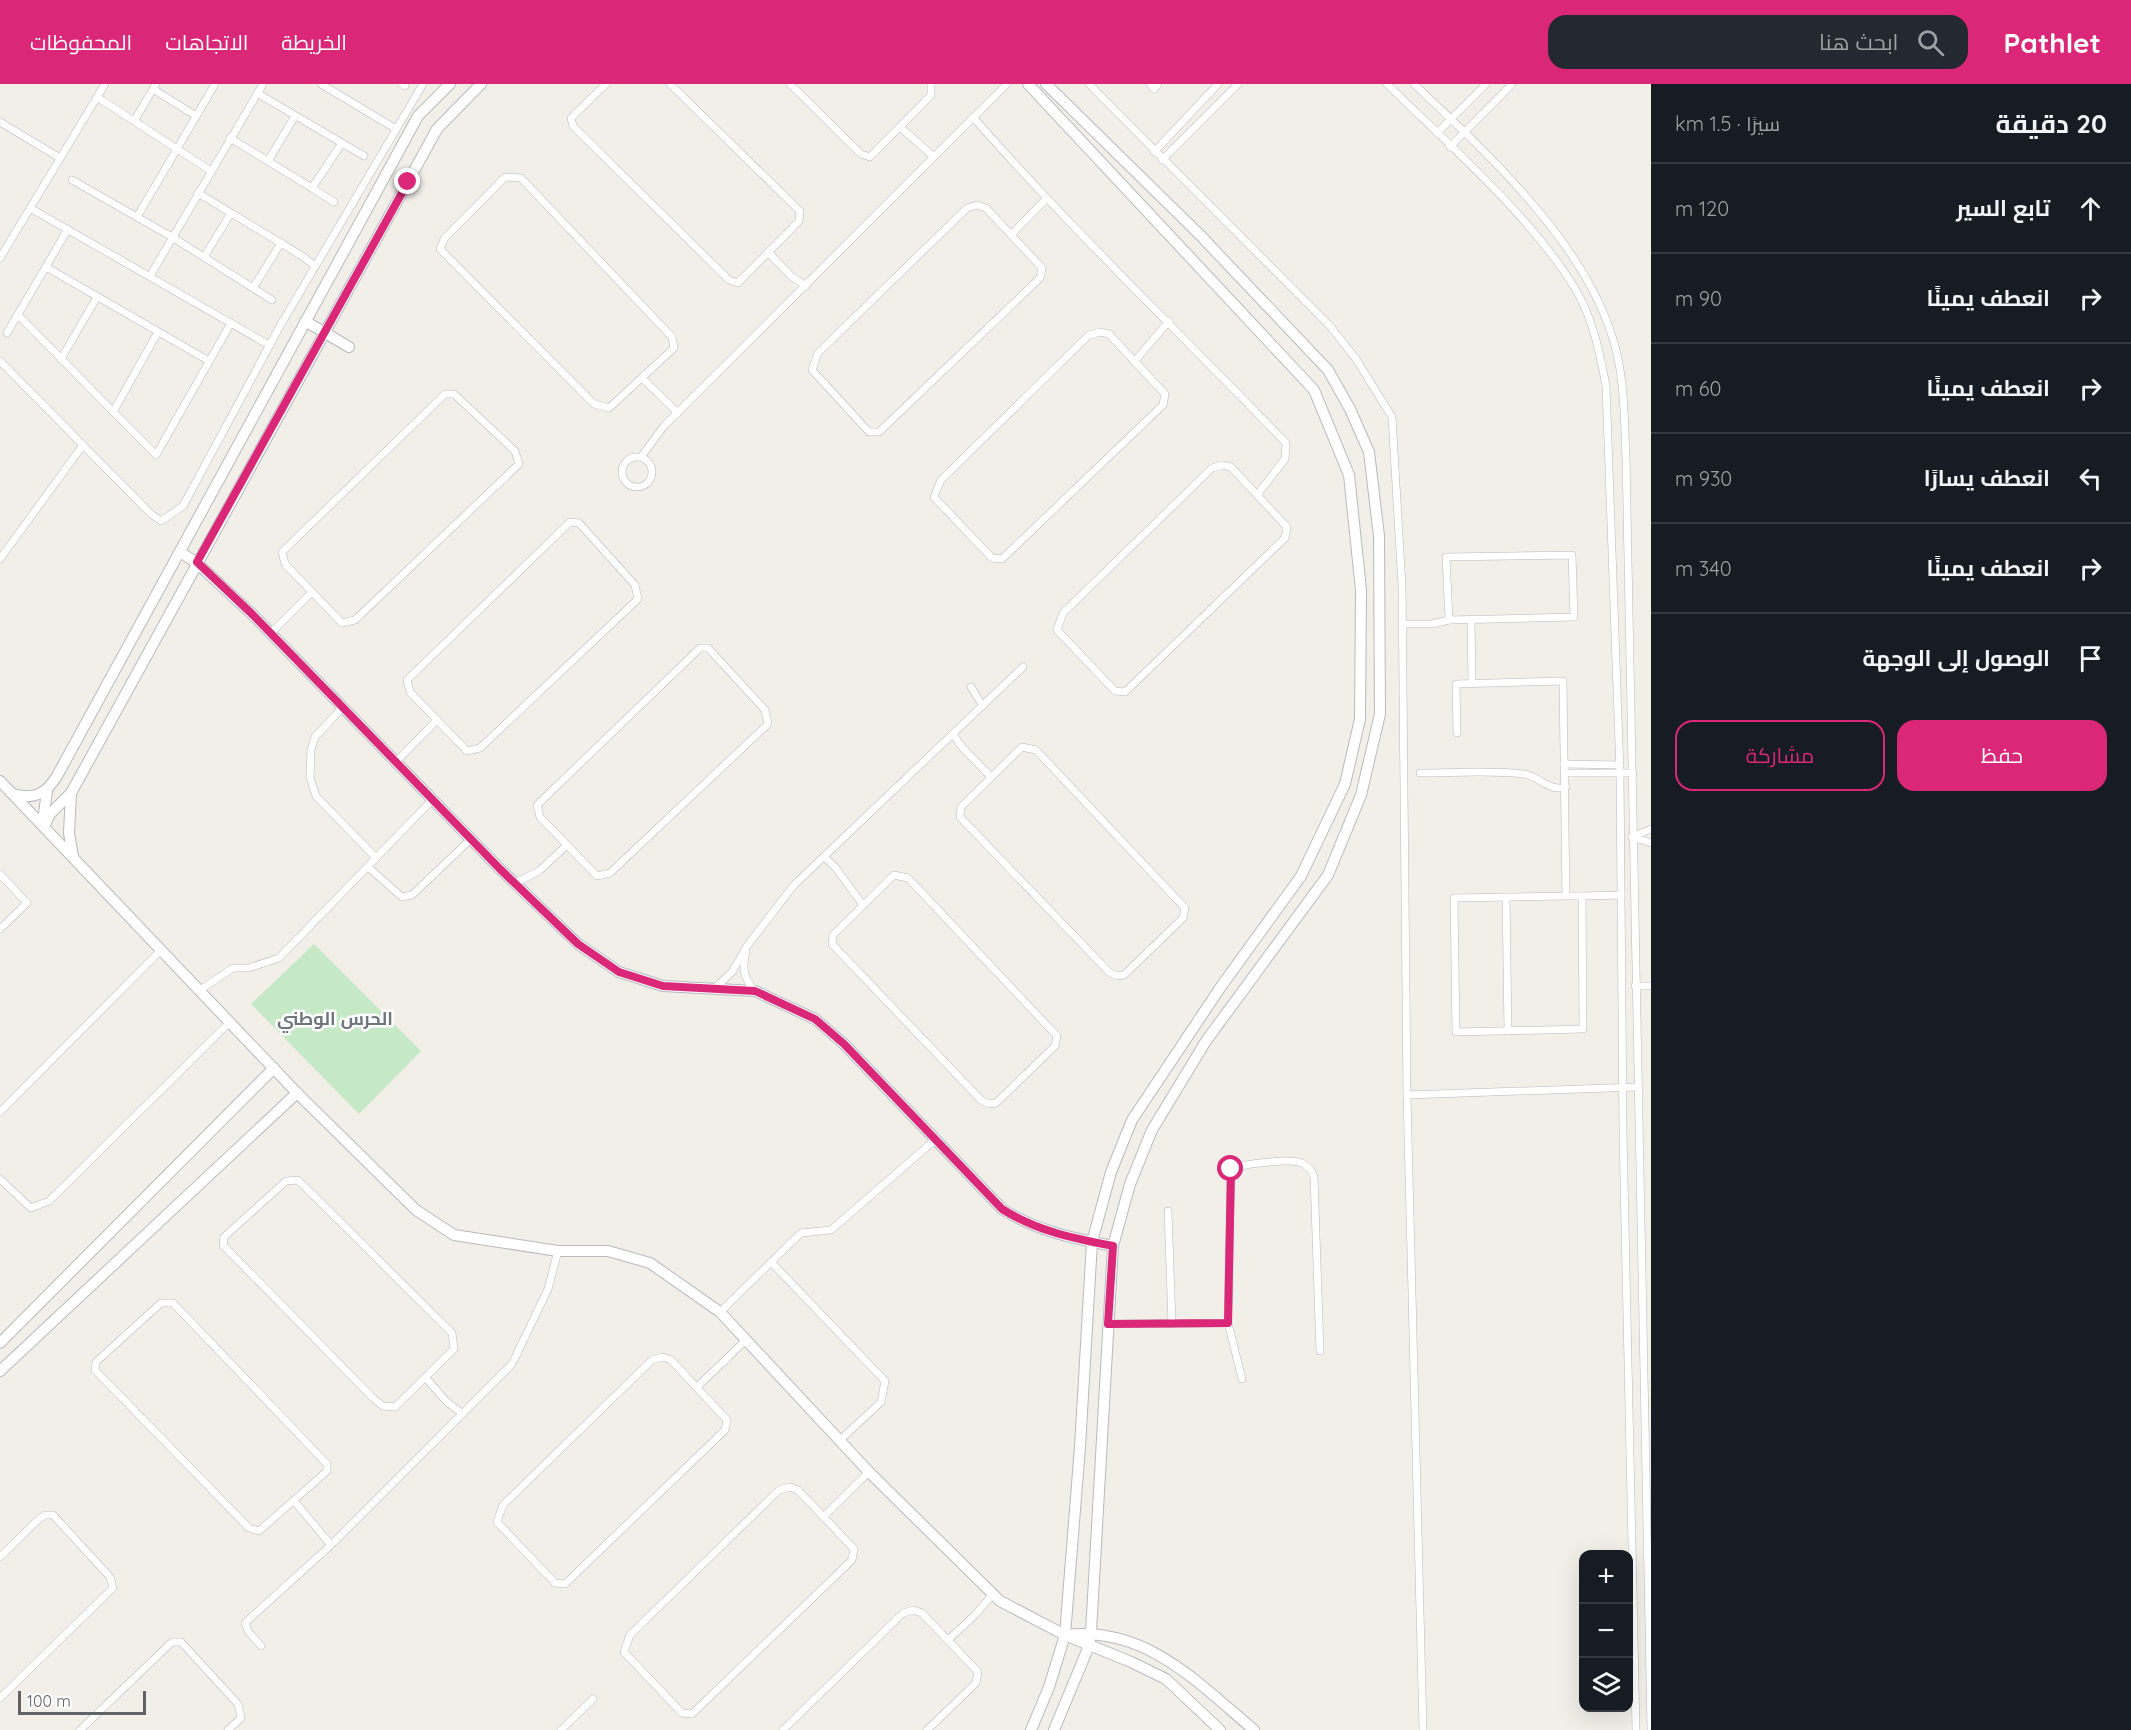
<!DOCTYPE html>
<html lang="ar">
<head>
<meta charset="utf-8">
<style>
  :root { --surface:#171b24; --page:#242831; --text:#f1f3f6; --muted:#9ea1a6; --line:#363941; --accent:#db2777 }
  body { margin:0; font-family:Quicksand,Cairo,sans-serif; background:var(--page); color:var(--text); direction:rtl }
  .controls { position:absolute; right:18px; bottom:18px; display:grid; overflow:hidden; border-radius:12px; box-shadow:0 6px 24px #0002 }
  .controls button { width:54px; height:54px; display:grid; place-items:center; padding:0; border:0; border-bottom:2px solid var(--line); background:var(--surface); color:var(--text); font:30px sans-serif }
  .scale { position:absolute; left:18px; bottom:15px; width:128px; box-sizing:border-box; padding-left:6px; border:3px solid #5f6368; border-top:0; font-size:16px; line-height:21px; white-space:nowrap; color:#5f6368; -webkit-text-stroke:4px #fff; paint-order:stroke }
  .stop { position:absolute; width:18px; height:18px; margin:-14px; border:4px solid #db2777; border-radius:50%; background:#fff }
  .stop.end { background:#db2777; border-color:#fff; box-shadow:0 2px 6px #0008 }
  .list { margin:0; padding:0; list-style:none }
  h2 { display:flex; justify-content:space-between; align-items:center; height:78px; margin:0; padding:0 24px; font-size:26px }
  h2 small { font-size:20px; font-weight:400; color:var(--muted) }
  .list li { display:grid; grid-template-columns:39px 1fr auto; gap:18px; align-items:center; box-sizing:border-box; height:90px; padding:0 24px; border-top:2px solid var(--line) }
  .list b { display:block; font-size:22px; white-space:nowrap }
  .list em { font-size:20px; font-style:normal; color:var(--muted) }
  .actions { display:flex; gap:12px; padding:18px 24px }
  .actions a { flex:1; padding:14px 0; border:2px solid var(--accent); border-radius:18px; text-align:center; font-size:21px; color:var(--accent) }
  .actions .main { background:var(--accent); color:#fff }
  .icon { flex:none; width:33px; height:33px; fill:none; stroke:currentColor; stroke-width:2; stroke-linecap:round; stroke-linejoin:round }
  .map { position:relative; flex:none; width:1651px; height:1646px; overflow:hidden; direction:ltr }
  header { display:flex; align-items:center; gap:36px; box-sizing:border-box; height:84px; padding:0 30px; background:var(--accent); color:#fff }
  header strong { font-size:28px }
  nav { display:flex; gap:33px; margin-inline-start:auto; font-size:21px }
  .search { width:420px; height:54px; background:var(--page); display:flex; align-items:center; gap:15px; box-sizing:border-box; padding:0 21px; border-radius:18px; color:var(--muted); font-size:22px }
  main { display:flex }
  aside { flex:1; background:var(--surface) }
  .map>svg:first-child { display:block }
</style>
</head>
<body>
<header>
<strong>Pathlet</strong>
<div class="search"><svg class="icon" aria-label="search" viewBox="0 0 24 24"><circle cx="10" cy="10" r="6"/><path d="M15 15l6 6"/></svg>ابحث هنا</div>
<nav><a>الخريطة</a><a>الاتجاهات</a><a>المحفوظات</a></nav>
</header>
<main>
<aside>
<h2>20 دقيقة<small>سيرًا · 1.5 km</small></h2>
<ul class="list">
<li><svg class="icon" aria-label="ahead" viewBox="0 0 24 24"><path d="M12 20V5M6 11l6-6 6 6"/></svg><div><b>تابع السير</b></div><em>120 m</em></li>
<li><svg class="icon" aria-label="right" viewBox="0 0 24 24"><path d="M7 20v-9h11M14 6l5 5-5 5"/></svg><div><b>انعطف يمينًا</b></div><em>90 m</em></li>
<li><svg class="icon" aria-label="right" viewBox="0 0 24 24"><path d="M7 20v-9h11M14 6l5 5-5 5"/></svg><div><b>انعطف يمينًا</b></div><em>60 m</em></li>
<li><svg class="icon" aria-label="left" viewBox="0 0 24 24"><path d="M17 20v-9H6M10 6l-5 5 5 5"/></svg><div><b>انعطف يسارًا</b></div><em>930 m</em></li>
<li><svg class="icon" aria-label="right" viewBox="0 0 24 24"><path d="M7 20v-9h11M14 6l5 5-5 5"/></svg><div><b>انعطف يمينًا</b></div><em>340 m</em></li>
<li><svg class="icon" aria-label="arrive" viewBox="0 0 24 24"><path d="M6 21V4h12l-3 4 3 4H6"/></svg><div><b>الوصول إلى الوجهة</b></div></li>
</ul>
<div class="actions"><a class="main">حفظ</a><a>مشاركة</a></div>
</aside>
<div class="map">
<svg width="1651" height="1646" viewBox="0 0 1651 1646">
  <rect width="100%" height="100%" fill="#f1efe8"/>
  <path fill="#c5e8c5" d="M314,860L421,967L359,1030L251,920Z"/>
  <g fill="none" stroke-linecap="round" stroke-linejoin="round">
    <defs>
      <g id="street">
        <path d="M321,0L396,45"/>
        <path d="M402,0L405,2"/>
        <path d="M606,0L571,34L573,42L729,196L738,199L799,137L800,127L670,0"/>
        <path d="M790,0L861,70L870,73L931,11V0"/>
        <path d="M1089,0L1330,242L1356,275L1392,333L1402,502L1407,1011L1423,1646"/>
        <path d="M1150,0L1154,5L1158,0"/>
        <path d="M1387,0C1448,60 1532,133 1576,206C1593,235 1600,270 1606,302L1620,688L1623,1048L1636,1646"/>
        <path d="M1414,0C1486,68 1582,156 1612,252C1625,291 1624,334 1626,374L1651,1646"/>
        <path d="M153,5L196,32"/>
        <path d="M97,13L211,87"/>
        <path d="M973,33C1072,146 1181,250 1286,359L1285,375L1257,411"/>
        <path d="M134,37L156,0"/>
        <path d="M0,38L60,74"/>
        <path d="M900,43L933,72"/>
        <path d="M1437,49L1486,0"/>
        <path d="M230,54L312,104L342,59L257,9"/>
        <path d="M342,59L364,72"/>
        <path d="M1450,63L1512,0"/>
        <path d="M1154,68L1218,0"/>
        <path d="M1162,76L1238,0"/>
        <path d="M268,77L295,32"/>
        <path d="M505,93L521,94L672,253L674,264L609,324L594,320L440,165L444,155Z"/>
        <path d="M72,96L172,153L272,216"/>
        <path d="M312,104L334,118"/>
        <path d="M198,109L231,129"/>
        <path d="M977,121L986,124L1042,184L1040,194L879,348H869L812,286L818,269L967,124Z"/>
        <path d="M30,124L269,261"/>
        <path d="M137,133L215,0"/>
        <path d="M1011,151L1045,116"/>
        <path d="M768,168L791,192L806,202"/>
        <path d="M204,173L231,129L302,172L315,182"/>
        <path d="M0,174L105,0"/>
        <path d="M46,183L209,277"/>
        <path d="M150,192L263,0"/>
        <path d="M253,204L281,159"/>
        <path d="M18,231L156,371L231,239"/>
        <path d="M1100,248L1109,250L1165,310L1163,321L1002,475L992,474L934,413L941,396L1089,251Z"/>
        <path d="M7,249L68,145"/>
        <path d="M61,275L97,213"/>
        <path d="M0,277L151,430L161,437L183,422L280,242L423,0"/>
        <path d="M1134,278L1169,237"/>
        <path d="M642,294L678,329"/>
        <path d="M445,310H454L515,367L519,380L355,536L342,539L285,480L282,468Z"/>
        <path d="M113,328L158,248"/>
        <path d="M641,373L664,342L1007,0"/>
        <circle cx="637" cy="388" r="15"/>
        <path d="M1223,381L1231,383L1287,443L1285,454L1125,608L1115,607L1057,546L1063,529L1212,384Z"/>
        <path d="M570,438L579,439L635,501L638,515L480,664L467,667L410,608L407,596Z"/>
        <path d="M1572,471L1574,533L1449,536L1446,473Z"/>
        <path d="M0,475L83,361"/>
        <path d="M1471,536L1472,599"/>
        <path d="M1402,540H1432L1449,536"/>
        <path d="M271,549L312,508"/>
        <path d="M700,564H708L765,626L768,640L610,789L597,792L540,733L537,721Z"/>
        <path d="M971,603L983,622"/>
        <path d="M343,623L315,653L311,666L310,693L316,712L376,774"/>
        <path d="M1457,649L1456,600L1563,597L1566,812L1454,814L1456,948L1583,945L1582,812H1566"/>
        <path d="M953,650L962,663L991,693"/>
        <path d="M1022,663L1036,666L1185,824L1183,834L1124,891L1117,892L1109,888L960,733L961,723Z"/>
        <path d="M396,678L437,636"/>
        <path d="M1564,680L1620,681"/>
        <path d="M1420,689C1454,689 1490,686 1523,690C1542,693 1548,708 1566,703"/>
        <path d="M1566,689H1633"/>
        <path d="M1632,753L1651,745"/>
        <path d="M1632,753L1651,759"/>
        <path d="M824,773L835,783L863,821"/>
        <path d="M368,783L402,813L412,811L471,755"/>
        <path d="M0,790L27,819L0,845"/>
        <path d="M894,791L908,794L1057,952L1055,962L996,1019L989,1020L981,1016L832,860L833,851Z"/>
        <path d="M515,799L539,787L567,761"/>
        <path d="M1582,812L1621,811"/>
        <path d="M1506,813L1508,947"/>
        <path d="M746,867C742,885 743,893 755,907"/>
        <path d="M1635,902H1651"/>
        <path d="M715,904L732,888L747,862L794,801L1023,583"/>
        <path d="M200,906L233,884H249L279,874L432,716"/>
        <path d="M1407,1011L1637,1003"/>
        <path d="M0,1028L161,866"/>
        <path d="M0,1095L31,1124L49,1117L230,938"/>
        <path d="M298,1096L452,1249L454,1265L395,1323L383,1322L374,1315L223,1161L224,1153L286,1097Z"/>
        <path d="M1168,1127L1172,1240"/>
        <path d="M771,1178L885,1297L881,1318L839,1357"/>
        <path d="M161,1219H173L327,1380V1387L259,1447L249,1444L95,1286L96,1278Z"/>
        <path d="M720,1228L801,1149L831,1146L936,1055"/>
        <path d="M1108,1240L1228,1239"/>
        <path d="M663,1273L671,1276L727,1336L725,1346L565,1500L555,1499L497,1438L503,1421L652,1276Z"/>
        <path d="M425,1293L447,1318L463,1330"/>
        <path d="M1242,1295L1228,1239L1231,1085C1242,1080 1291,1074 1302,1079C1308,1082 1312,1087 1314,1093L1320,1267"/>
        <path d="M697,1303L745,1257"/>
        <path d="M790,1403L798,1406L854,1465L852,1476L692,1630L682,1629L624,1568L630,1551L779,1406Z"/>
        <path d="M295,1418L331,1461"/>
        <path d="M823,1433L869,1388"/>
        <path d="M0,1473L39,1435L45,1431H53L110,1493L113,1504L0,1614"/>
        <path d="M948,1556L975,1531L993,1510"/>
        <path d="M261,1562L248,1547L245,1539L331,1461L512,1280L548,1205L558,1167"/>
        <path d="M80,1646L172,1558H181L238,1620L241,1634L228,1646"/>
        <path d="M561,1646L593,1615"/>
        <path d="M783,1646L903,1529L914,1526L922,1529L978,1588L976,1599L927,1646"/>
      </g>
      <g id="secondary">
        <path d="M1028,0L1314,306L1349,391L1361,506L1360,635L1345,700L1301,792L1220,904L1132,1036L1111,1088L1092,1158L1080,1363L1065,1551L1049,1603L1031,1646"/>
        <path d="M1046,0L1199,150L1328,286L1350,325L1369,368L1379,452L1380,630L1361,711L1328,791L1206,957L1152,1046L1130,1100L1113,1162L1091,1548L1089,1562L1054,1646"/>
        <path d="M305,237L349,263"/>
        <path d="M180,468L197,479L252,530L500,785L578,860L619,888L663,902L755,907L815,935L844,960L1002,1125C1037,1147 1072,1154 1113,1162"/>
        <path d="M0,697L297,1009L416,1126L454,1151L558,1167H608L650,1179L720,1228L869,1388L1000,1517L1065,1551L1131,1578L1166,1595L1220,1646"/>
        <path d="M13,710C34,716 46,710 57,692L418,32L450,0"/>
        <path d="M43,737L47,707"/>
        <path d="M44,743L50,730L71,709"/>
        <path d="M73,773L69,749L71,709L437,45L481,0"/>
        <path d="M0,1259L274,984"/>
        <path d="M0,1287L297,1009"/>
        <path d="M1066,1551C1146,1542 1197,1598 1254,1646"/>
      </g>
    </defs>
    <use href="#street" stroke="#b5b8bc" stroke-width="8"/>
    <use href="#secondary" stroke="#b6babf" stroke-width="12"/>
    <use href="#street" stroke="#fff" stroke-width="7"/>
    <use href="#secondary" stroke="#fff" stroke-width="10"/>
  </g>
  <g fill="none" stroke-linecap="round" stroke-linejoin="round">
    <path stroke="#db2777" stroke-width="8" d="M408,98L197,478L252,530L500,785L578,860L619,888L663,902L755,907L815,935L844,960L1002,1125C1037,1147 1072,1154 1113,1162L1108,1240L1228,1239L1231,1085"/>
  </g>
  <g text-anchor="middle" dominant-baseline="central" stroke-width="5" stroke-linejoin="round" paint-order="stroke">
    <g font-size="18" font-weight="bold" fill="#70757a" stroke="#fff">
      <text x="335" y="934">الحرس الوطني</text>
    </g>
  </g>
</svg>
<div class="controls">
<button>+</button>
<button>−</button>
<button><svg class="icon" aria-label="layers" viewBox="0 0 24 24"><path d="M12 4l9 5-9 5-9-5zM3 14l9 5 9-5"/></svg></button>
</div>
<div class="scale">100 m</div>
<div class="stop" style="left:1231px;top:1085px"></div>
<div class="stop end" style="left:408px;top:98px"></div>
</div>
</main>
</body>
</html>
